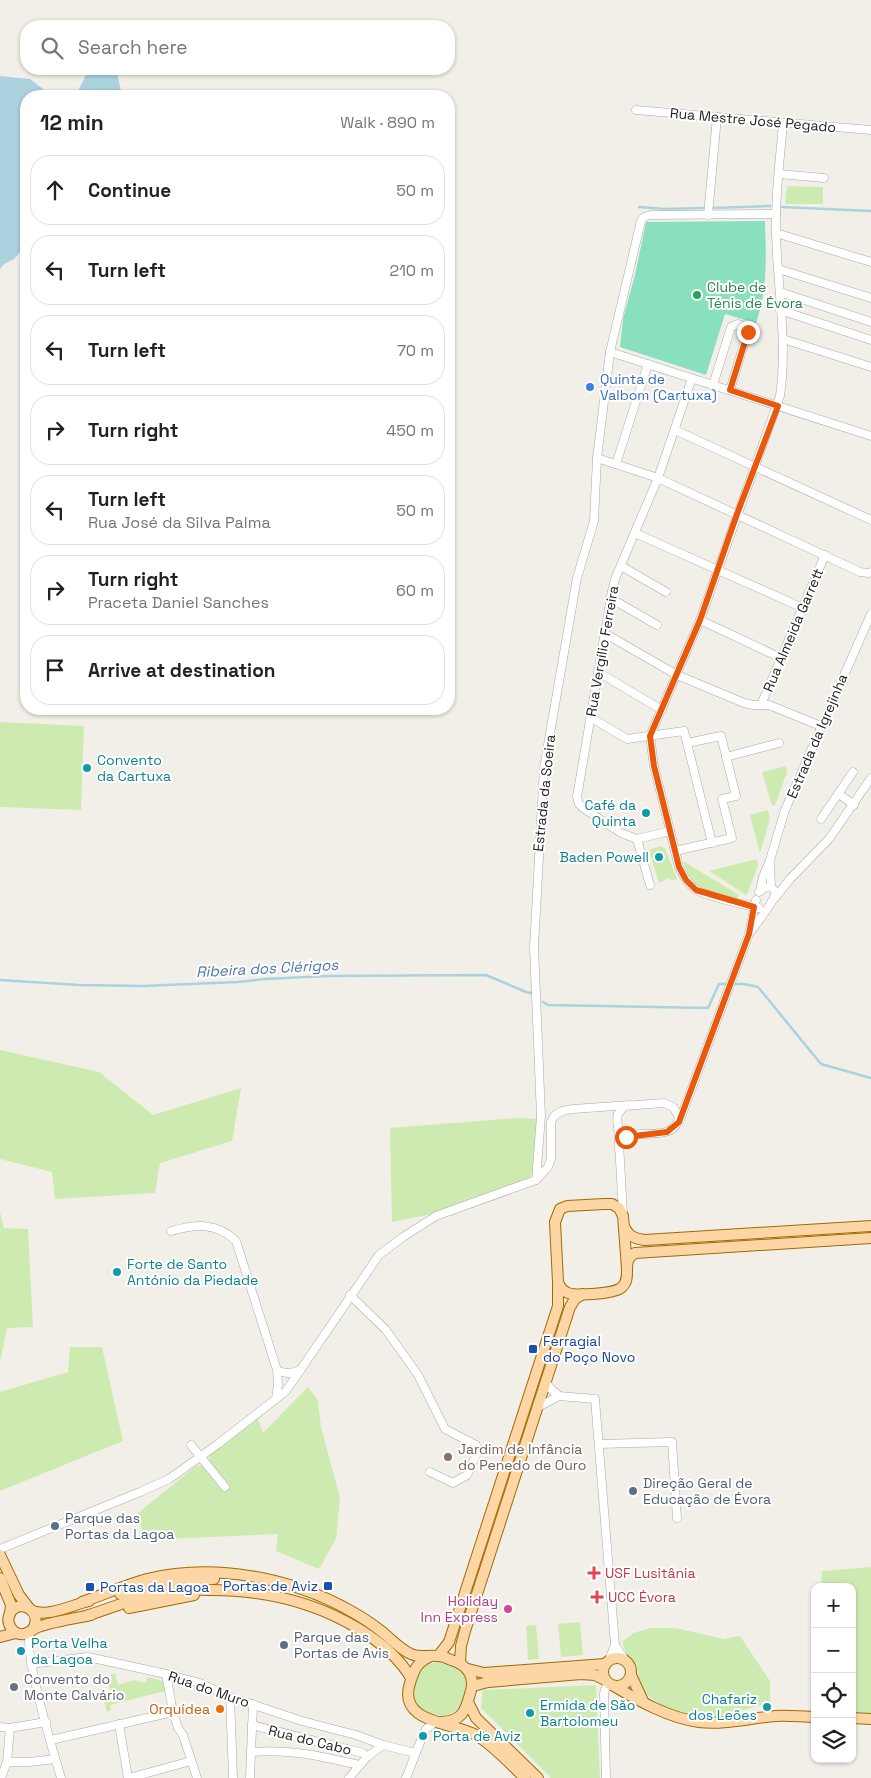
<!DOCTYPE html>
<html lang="en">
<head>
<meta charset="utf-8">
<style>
  :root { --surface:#fff; --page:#f2f2f2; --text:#222; --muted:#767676; --line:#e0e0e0 }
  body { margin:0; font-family:"Space Grotesk",sans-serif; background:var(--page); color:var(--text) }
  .controls { position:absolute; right:15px; bottom:15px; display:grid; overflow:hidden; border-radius:10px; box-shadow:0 1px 4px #0004 }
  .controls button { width:45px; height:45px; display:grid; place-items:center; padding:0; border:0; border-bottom:1px solid var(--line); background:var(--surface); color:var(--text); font:25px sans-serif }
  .stop { position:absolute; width:15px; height:15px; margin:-11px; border:4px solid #ea580c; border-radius:50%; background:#fff }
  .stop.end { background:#ea580c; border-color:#fff; box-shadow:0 1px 5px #0008 }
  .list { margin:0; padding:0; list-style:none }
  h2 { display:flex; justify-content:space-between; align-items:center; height:65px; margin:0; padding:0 20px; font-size:21px }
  h2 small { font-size:16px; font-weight:400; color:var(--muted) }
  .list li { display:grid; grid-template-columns:32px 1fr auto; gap:15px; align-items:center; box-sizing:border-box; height:70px; margin:0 10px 10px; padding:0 10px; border:1px solid var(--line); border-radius:20px }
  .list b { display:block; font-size:19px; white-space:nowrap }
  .list p { margin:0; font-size:16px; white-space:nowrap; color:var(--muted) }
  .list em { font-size:16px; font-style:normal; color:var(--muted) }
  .icon { flex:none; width:28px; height:28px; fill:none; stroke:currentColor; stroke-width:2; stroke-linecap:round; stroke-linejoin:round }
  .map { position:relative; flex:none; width:871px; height:1778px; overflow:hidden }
  .search { position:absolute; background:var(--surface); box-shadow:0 1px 4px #0004; left:20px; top:20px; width:435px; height:55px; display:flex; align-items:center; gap:12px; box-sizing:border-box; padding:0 18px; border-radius:20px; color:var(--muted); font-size:19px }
  .panel { position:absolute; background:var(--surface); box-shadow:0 1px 4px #0004; left:20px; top:90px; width:435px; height:625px; border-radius:20px }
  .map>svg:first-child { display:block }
</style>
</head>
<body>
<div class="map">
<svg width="871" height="1778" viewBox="0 0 871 1778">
  <rect width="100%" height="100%" fill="#f2efe9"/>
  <g fill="#cdebb0">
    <path d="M787,186L823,187V204H785Z"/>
    <path d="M0,722L84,726L81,810L0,807Z"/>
    <path d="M786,766L787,772L775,805L772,806L762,772Z"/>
    <path d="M768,810L770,819L760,853L750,815Z"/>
    <path d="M661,846L665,849L677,879L671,880L669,878L659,883L649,851L651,849Z"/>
    <path d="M756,859L758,865L748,892L746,895L709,871Z"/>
    <path d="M683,861L739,895L738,899C710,892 692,892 683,861Z"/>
    <path d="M0,1050L99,1072L153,1115L241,1088L232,1141L160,1163L155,1193L55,1199L52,1172L0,1159Z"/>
    <path d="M517,1118L537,1119L532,1174L529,1178L437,1213L392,1222L390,1128Z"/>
    <path d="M0,1212L4,1228L28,1229L33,1327L7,1328L0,1362Z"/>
    <path d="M70,1347H102L123,1441L0,1491V1392L68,1372Z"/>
    <path d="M308,1387L318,1400L321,1427L340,1498L336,1539L319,1569L276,1551L278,1534L144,1540L138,1513L196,1466L202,1465L209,1460L210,1455L257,1417L263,1433Z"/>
    <path d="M871,1567V1713L852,1712V1587H821L822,1571Z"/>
    <path d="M580,1622L583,1655L561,1657L558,1624Z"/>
    <path d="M536,1625L539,1659L528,1660L526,1626Z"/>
    <path d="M651,1628H676L724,1639L740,1636L770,1681V1703L713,1718L685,1714L666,1708L647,1695L639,1680L637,1667L634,1661L627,1655L622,1642L633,1633Z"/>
    <path d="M439,1662C455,1667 471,1672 465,1692C463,1697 462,1703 459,1707C449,1722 419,1715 414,1699C412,1692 415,1686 417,1680C421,1668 427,1663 439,1662Z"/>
    <path d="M115,1673L118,1685L134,1680L145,1683L148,1677L163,1681L165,1691L110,1705L111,1710L107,1712L103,1697L111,1695L108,1681L112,1680L111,1675Z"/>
    <path d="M596,1685L600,1778H551L481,1708L483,1690Z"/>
  </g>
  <path fill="#88e0be" d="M765,221C766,257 768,289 756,323L725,314L706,375L620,347L623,319L635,275L646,222Z"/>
  <path fill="#aad3df" d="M89,69H112L117,72L122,96H26V245L14,259L4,264L0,269V76L30,79L48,93L78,91Z"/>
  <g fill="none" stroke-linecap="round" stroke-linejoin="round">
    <g stroke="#aad3df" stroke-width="2.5">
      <path d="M639,207L665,209L703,208"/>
      <path d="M782,207L871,211"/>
      <path d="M712,208L770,206"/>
      <path d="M0,980L79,985L143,986L238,982L265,979L328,976L486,975L526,992L531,993"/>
      <path d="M543,1002L548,1005L708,1008L719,984H744L758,987L821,1064L871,1078"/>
    </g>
    <defs>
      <g id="minor">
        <path d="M636,110L871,130"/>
        <path d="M779,174L824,178"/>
        <path d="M708,215L717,117"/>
        <path d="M776,233L871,262"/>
        <path d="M778,269L871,298"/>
        <path d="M780,292L871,322"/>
        <path d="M780,310L871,340"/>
        <path d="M783,339L871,367"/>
        <path d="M610,352L871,436"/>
        <path d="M713,385L731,327L738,324L745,327L748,331L730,390"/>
        <path d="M675,430L871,520"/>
        <path d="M597,458L658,478L860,572L869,573L871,572"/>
        <path d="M616,464L648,364"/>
        <path d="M635,533L803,608"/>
        <path d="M621,566L666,592"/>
        <path d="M610,598L657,625"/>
        <path d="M700,620L781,658"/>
        <path d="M604,633L677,675L744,703L754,705H769L821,726"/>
        <path d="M598,672L662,710"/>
        <path d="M761,705L825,555"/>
        <path d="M590,717L627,739L684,731L712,843"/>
        <path d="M726,757L779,743"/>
        <path d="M839,794L854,805"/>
        <path d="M821,819L853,772"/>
        <path d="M670,831L637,839L621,833L583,808L579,804L577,797L612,591L615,579L658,478L692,378"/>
        <path d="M637,839L650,885"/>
        <path d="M675,851L732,838L722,799L736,796L721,736L687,743"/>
        <path d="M770,864L771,887"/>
        <path d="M760,891L763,877L770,860L785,810L871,614"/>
        <path d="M774,899L790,879L829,839L871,778"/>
        <path d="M759,908C746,905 704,896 695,889C687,883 683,875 679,867L654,766L650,736L700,620L780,396C788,341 777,286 776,231C775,195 780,159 783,124"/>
        <path d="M752,930C759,919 774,903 776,892L771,887L764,888L759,892"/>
        <path d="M617,1120L618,1114L624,1106L664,1103L673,1107L679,1117C674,1149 624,1119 619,1149"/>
        <path d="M618,1125L623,1214"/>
        <path d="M672,1129L680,1120L749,934L756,900"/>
        <path d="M536,1180L541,1116L534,947L544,768L577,578L594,521L597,458L610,352L641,221L644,217L651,215L776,214"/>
        <path d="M171,1231C196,1224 216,1222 236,1241L277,1370L278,1384L276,1399"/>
        <path d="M350,1295L386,1330L418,1375L445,1429L476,1445L477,1453L467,1475L453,1483L430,1472"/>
        <path d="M277,1370C285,1374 291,1374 300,1370"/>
        <path d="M546,1382L551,1389L559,1396"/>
        <path d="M538,1407L559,1396L595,1399L615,1645L609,1660"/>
        <path d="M599,1444L672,1442L677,1518"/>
        <path d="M191,1445L225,1487"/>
        <path d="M0,1549L140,1492L169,1479L218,1444L286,1391L379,1255L403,1237L436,1216L536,1180L548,1167L551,1159V1122L554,1116L562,1111L573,1109L630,1105"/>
        <path d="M30,1632C23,1653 53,1751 61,1778"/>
        <path d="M615,1645L625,1660"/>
        <path d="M31,1664L88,1657L166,1674L200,1683L230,1697L302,1721L356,1735L383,1745L415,1753"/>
        <path d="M166,1674L173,1712L178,1728L183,1735L197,1778"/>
        <path d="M230,1697L233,1778"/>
        <path d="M119,1724L128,1778"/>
        <path d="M252,1725L363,1753L367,1757"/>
        <path d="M0,1727L10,1728L46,1722"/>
        <path d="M423,1736L426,1729L437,1721"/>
        <path d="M51,1740L173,1712"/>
        <path d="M252,1752C292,1749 321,1756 359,1765"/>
        <path d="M7,1762H30L55,1759"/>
        <path d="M1,1778L7,1762L10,1728"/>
        <path d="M129,1778L191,1761"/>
        <path d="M250,1778L253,1704"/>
        <path d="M349,1778L367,1757L383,1745"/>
        <path d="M406,1778L421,1740"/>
        <path d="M606,1778L604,1693L608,1682"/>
      </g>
      <g id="major">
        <path d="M624,1226C628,1236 635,1239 645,1240L871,1226"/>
        <path d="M627,1268L623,1216L619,1208L612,1204H604L567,1206L560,1209L555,1222L558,1282C560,1287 562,1291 568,1293C576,1296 616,1294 622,1287C633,1277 620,1261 635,1253L871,1238"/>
        <path d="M0,1555L19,1595L29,1608"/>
        <path d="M0,1578L11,1605L10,1614"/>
        <path d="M120,1594L180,1581L214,1579"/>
        <path d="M82,1602C103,1595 125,1585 147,1579C214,1563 289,1577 349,1610C360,1616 371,1623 381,1631C390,1638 400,1649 411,1654C420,1658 427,1655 437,1656C442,1656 447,1658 451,1660C468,1665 476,1677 470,1694C465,1712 462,1721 441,1722"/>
        <path d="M129,1608L194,1595"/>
        <path d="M32,1611C50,1617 72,1605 89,1601"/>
        <path d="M86,1616C117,1606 149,1592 181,1590C191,1589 201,1590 211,1590C265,1590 313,1601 359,1629C380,1642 399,1657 411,1678"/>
        <path d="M32,1630C45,1612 20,1597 10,1613C5,1623 13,1636 24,1634C29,1633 33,1629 38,1627C51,1622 76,1618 91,1615"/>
        <path d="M0,1637L16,1633"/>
        <path d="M439,1655L449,1642L558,1306V1283"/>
        <path d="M429,1657C416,1663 414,1671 410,1683C397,1723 452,1722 476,1735C494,1746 509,1763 525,1778"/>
        <circle cx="617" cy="1672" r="14"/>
        <path d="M460,1662L461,1646L465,1631L570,1307L575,1299L583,1294"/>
        <path d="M468,1669L484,1673L605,1664"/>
        <path d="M631,1675L643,1701"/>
        <path d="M473,1686L488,1682L581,1674L595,1675L605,1680"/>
        <path d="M614,1686C639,1701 669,1718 699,1722C724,1725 751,1718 776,1716C789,1715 802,1717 815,1717"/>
        <path d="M468,1702L476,1718L538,1778"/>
        <path d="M852,1718L871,1719"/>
      </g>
    </defs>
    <use href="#minor" stroke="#a9a9a9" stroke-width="9"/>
    <use href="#major" stroke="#a06b00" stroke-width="12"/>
    <use href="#minor" stroke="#fff" stroke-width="8"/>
    <use href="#major" stroke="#fcd6a4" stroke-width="10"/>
  </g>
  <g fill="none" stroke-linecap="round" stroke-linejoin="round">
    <path stroke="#ea580c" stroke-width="6" d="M626,1137L667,1132L679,1122L749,934L754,907L696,890L686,880L679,867L654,766L650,736L700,620L737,514L778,406L730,390L748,332"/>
  </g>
  <circle fill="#2e9e5b" stroke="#fff" stroke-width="2" cx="697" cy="295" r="5"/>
  <circle fill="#3f7fe0" stroke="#fff" stroke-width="2" cx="590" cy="387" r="5"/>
  <g fill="#0f9aa8" stroke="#fff" stroke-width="2">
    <circle cx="87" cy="768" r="5"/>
    <circle cx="646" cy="813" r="5"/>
    <circle cx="659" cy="857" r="5"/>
    <circle cx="117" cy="1272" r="5"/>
    <circle cx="21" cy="1651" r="5"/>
    <circle cx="767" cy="1707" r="5"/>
    <circle cx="530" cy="1713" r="5"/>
    <circle cx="423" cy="1736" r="5"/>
  </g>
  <g fill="#1a4fb4" stroke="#fff" stroke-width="2">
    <rect x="528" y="1344" width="10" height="10" rx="2.5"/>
    <rect x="323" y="1581" width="10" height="10" rx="2.5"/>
    <rect x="85" y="1582" width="10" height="10" rx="2.5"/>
  </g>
  <circle fill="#8d6e63" stroke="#fff" stroke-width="2" cx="448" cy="1457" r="5"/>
  <g fill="#5c6f8a" stroke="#fff" stroke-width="2">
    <circle cx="633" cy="1491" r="5"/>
    <circle cx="55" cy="1526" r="5"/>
    <circle cx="284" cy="1645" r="5"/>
  </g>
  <g fill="#e0444e" stroke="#fff" stroke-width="2">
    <path d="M591.5 1565.5h5v5h5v5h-5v5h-5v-5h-5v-5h5z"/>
    <path d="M594.5 1589.5h5v5h5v5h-5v5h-5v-5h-5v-5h5z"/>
  </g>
  <circle fill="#d1479c" stroke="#fff" stroke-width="2" cx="508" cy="1609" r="5"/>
  <circle fill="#6b7280" stroke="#fff" stroke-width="2" cx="14" cy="1687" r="5"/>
  <circle fill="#e8710a" stroke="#fff" stroke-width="2" cx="220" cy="1709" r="5"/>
  <g text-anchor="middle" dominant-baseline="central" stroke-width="4" stroke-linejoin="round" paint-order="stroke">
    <g font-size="14" fill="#222" stroke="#fff">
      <text transform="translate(753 120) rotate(5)">Rua Mestre José Pegado</text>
      <text transform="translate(793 630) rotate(-67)">Rua Almeida Garrett</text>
      <text transform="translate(602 651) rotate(-80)">Rua Vergílio Ferreira</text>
      <text transform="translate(817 736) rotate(-67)">Estrada da Igrejinha</text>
      <text transform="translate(544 793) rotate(-84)">Estrada da Soeira</text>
      <text transform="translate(209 1689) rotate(19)">Rua do Muro</text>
      <text transform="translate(310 1740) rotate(14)">Rua do Cabo</text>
    </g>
    <g font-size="14" fill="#27864d" stroke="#fff" text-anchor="start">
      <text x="707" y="287">Clube de<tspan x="707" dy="16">Ténis de Évora</tspan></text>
    </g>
    <g font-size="14" fill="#366cbe" stroke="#fff" text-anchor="start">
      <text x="600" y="379">Quinta de<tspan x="600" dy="16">Valbom (Cartuxa)</tspan></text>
    </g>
    <g font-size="14" fill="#0d838f" stroke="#fff" text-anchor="start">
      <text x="97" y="760">Convento<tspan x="97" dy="16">da Cartuxa</tspan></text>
      <text x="636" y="805" text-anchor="end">Café da<tspan x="636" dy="16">Quinta</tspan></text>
      <text x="649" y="857" text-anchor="end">Baden Powell</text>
      <text x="127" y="1264">Forte de Santo<tspan x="127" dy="16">António da Piedade</tspan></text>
      <text x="31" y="1643">Porta Velha<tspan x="31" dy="16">da Lagoa</tspan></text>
      <text x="757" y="1699" text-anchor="end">Chafariz<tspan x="757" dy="16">dos Leões</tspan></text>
      <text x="540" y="1705">Ermida de São<tspan x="540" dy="16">Bartolomeu</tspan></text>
      <text x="433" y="1736">Porta de Aviz</text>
    </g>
    <g font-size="14" fill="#164399" stroke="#fff" text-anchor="start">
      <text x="543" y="1341">Ferragial<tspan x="543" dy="16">do Poço Novo</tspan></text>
      <text x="318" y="1586" text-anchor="end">Portas de Aviz</text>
      <text x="100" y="1587">Portas da Lagoa</text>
    </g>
    <g font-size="14" fill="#785e54" stroke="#fff" text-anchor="start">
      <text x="458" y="1449">Jardim de Infância<tspan x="458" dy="16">do Penedo de Ouro</tspan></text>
    </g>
    <g font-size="14" fill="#4e5e75" stroke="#fff" text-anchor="start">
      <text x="643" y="1483">Direção Geral de<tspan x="643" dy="16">Educação de Évora</tspan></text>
      <text x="65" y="1518">Parque das<tspan x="65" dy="16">Portas da Lagoa</tspan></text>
      <text x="294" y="1637">Parque das<tspan x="294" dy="16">Portas de Avis</tspan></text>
    </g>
    <g font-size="14" fill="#be3a42" stroke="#fff" text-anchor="start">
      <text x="605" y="1573">USF Lusitânia</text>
      <text x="608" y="1597">UCC Évora</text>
    </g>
    <g font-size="14" fill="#b23c85" stroke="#fff" text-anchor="end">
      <text x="498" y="1601">Holiday<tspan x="498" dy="16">Inn Express</tspan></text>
    </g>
    <g font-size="14" fill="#5b616d" stroke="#fff" text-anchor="start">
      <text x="24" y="1679">Convento do<tspan x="24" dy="16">Monte Calvário</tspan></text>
    </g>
    <g font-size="14" fill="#c56008" stroke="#fff" text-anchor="end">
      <text x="210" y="1709">Orquídea</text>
    </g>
    <g font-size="15" font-style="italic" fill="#4a7aab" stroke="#fff">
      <text transform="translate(267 968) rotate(-3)">Ribeira dos Clérigos</text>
    </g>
  </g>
</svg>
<div class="controls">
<button>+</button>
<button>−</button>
<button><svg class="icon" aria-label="locate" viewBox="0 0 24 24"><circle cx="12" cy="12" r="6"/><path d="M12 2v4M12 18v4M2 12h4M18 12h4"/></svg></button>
<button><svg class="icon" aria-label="layers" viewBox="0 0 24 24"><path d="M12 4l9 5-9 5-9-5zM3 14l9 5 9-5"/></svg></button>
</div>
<div class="stop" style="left:626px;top:1137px"></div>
<div class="stop end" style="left:748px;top:332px"></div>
<div class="search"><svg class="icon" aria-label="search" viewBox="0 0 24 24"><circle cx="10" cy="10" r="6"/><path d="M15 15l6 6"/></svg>Search here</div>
<section class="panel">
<h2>12 min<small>Walk · 890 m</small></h2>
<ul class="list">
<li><svg class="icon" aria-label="ahead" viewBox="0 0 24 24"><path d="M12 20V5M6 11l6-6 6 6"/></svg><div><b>Continue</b></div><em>50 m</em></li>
<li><svg class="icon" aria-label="left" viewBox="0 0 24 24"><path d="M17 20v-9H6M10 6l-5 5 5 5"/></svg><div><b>Turn left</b></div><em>210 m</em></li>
<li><svg class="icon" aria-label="left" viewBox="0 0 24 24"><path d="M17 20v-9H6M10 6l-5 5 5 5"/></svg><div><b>Turn left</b></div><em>70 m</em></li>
<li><svg class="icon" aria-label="right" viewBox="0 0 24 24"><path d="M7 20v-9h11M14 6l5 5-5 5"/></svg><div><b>Turn right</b></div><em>450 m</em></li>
<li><svg class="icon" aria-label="left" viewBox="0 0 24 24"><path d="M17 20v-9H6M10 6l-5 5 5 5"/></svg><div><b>Turn left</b><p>Rua José da Silva Palma</p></div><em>50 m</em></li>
<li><svg class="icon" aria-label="right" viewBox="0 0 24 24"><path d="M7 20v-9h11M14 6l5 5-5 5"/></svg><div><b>Turn right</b><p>Praceta Daniel Sanches</p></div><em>60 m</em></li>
<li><svg class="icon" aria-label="arrive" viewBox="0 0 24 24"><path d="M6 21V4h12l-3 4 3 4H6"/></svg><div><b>Arrive at destination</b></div></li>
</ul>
</section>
</div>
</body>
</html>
